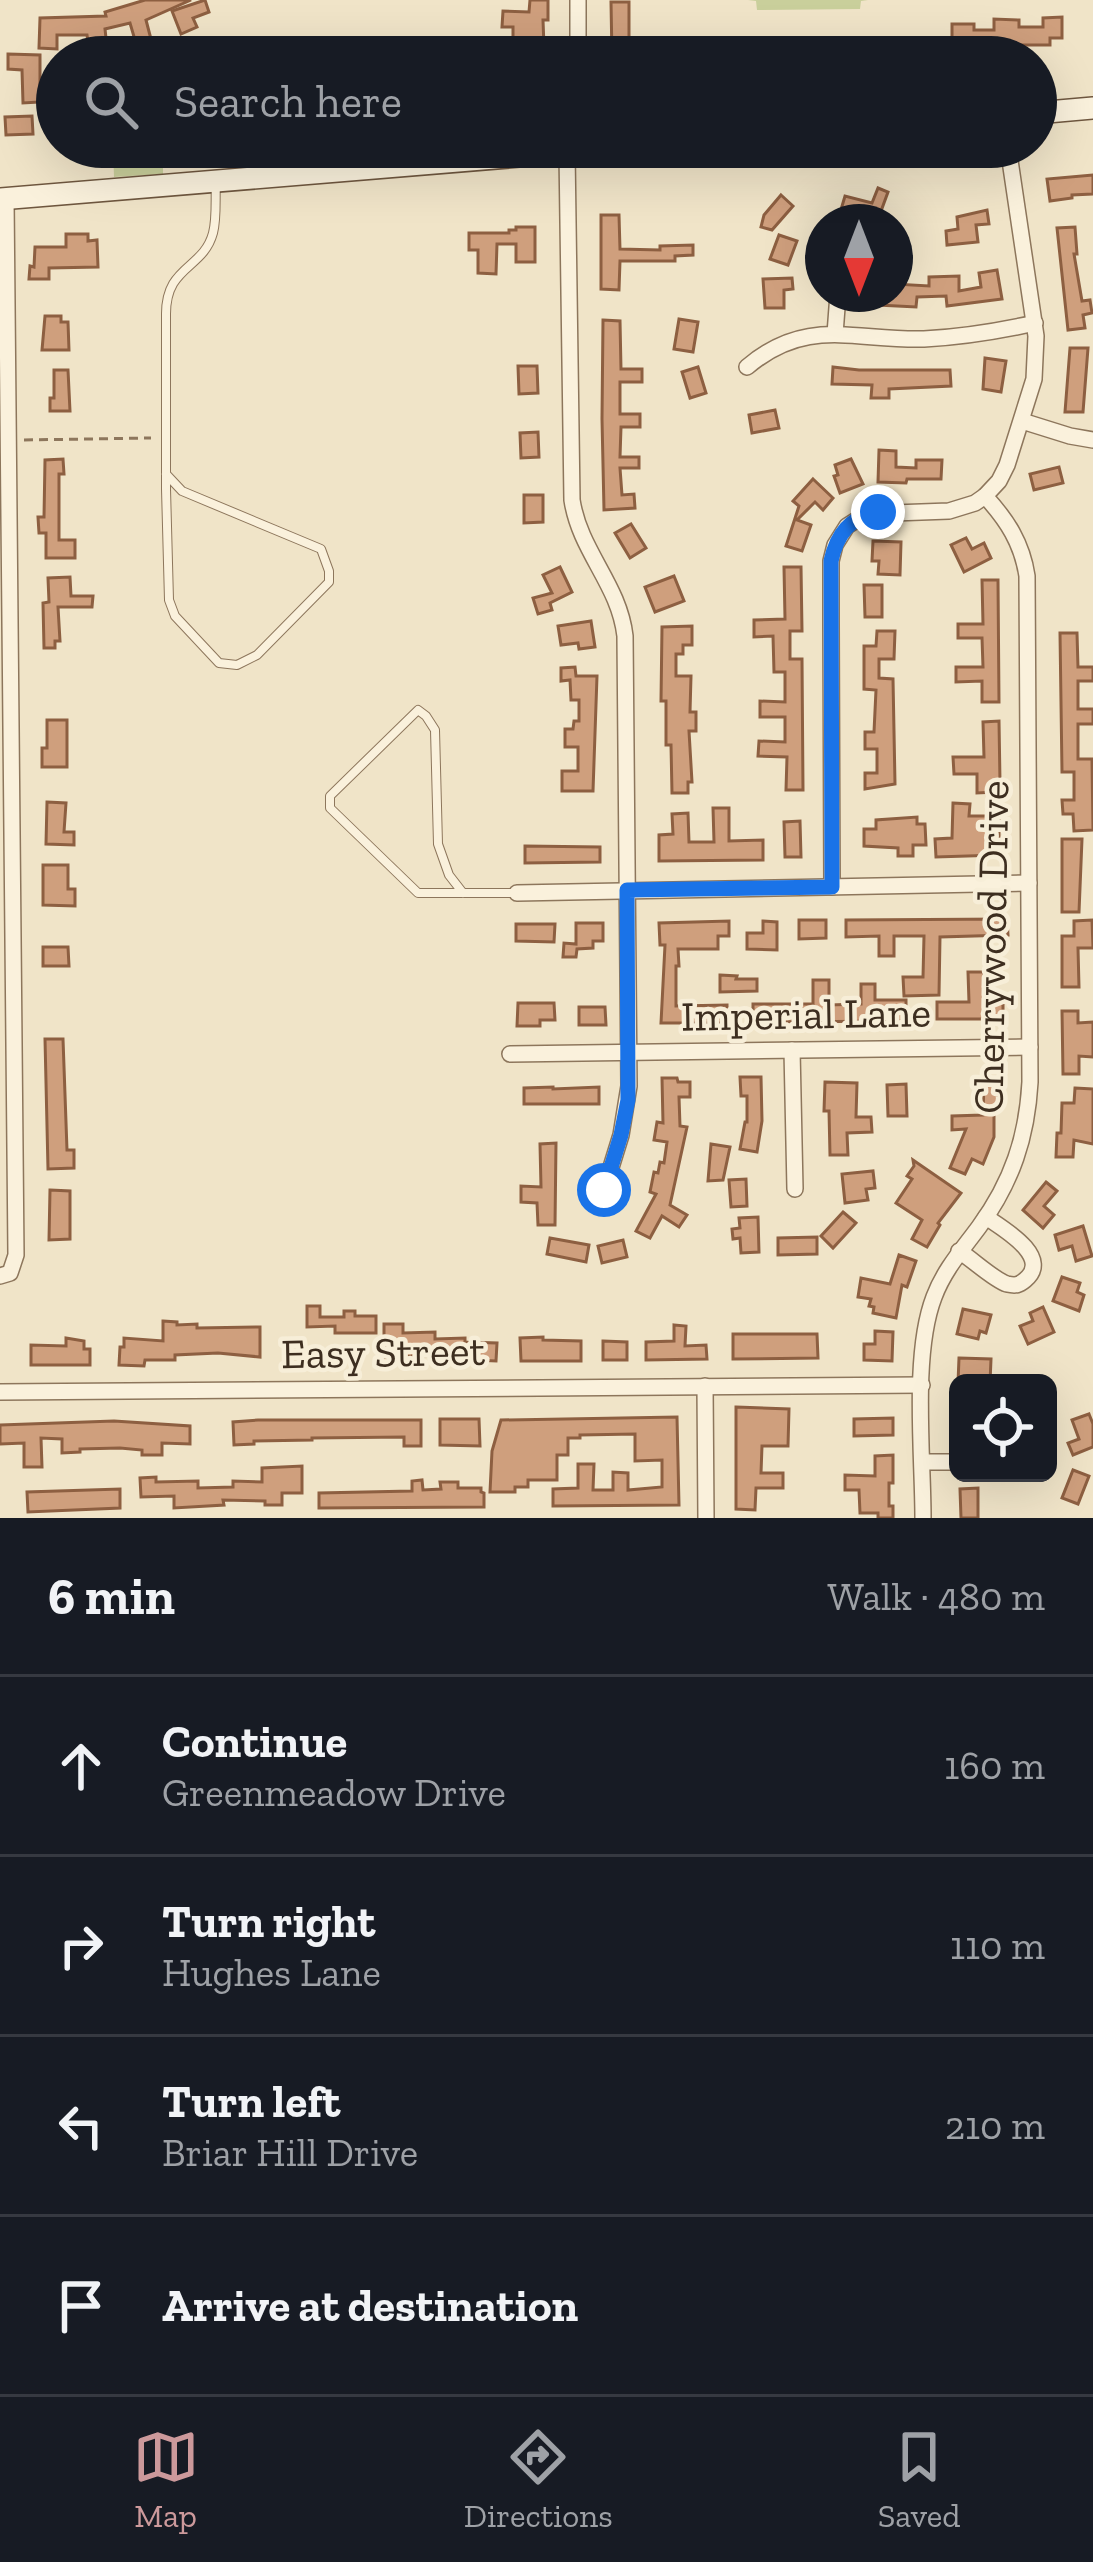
<!DOCTYPE html>
<html lang="en">
<head>
<meta charset="utf-8">
<style>
  :root { --surface:#171b24; --page:#242831; --text:#f1f3f6; --muted:#9ea1a6; --line:#363941; --accent:#cc999b }
  body { margin:0; font-family:"Zilla Slab",serif; background:var(--page); color:var(--text) }
  .controls { position:absolute; right:36px; bottom:36px; display:grid; overflow:hidden; border-radius:18px; box-shadow:0 12px 48px #0002 }
  .controls button { width:108px; height:108px; display:grid; place-items:center; padding:0; border:0; border-bottom:3px solid var(--line); background:var(--surface); color:var(--text); font:60px sans-serif }
  .compass { position:absolute; left:805px; top:204px; width:108px; height:108px; border-radius:50%; background:var(--surface); box-shadow:0 12px 48px #0002; rotate:180deg }
  .stop { position:absolute; width:36px; height:36px; margin:-27px; border:9px solid #1a73e8; border-radius:50%; background:#fff }
  .stop.end { background:#1a73e8; border-color:#fff; box-shadow:0 3px 12px #0008 }
  .list { margin:0; padding:0; list-style:none }
  h2 { display:flex; justify-content:space-between; align-items:center; height:156px; margin:0; padding:0 48px; font-size:51px }
  h2 small { font-size:39px; font-weight:400; color:var(--muted) }
  .list li { display:grid; grid-template-columns:78px 1fr auto; gap:36px; align-items:center; box-sizing:border-box; height:180px; padding:0 48px; border-top:3px solid var(--line) }
  .list b { display:block; font-size:45px; white-space:nowrap }
  .list p { margin:0; font-size:39px; white-space:nowrap; color:var(--muted) }
  .list em { font-size:39px; font-style:normal; color:var(--muted) }
  .icon { flex:none; width:66px; height:66px; fill:none; stroke:currentColor; stroke-width:2; stroke-linecap:round; stroke-linejoin:round }
  .map { position:relative; flex:none; width:1093px; height:1518px; overflow:hidden }
  .search { position:absolute; background:var(--surface); box-shadow:0 12px 48px #0002; left:36px; right:36px; top:36px; height:132px; display:flex; align-items:center; gap:30px; box-sizing:border-box; padding:0 42px; border-radius:66px; color:var(--muted); font-size:45px }
  .sheet { height:876px; background:var(--surface) }
  nav { display:flex; justify-content:space-around; align-items:center; box-sizing:border-box; height:168px; border-top:3px solid var(--line); background:var(--surface); font-size:33px; color:var(--muted) }
  nav a { display:grid; justify-items:center; gap:6px }
  nav .on { color:var(--accent) }
  .map>svg:first-child { display:block }
</style>
</head>
<body>
<div class="map">
<svg width="1093" height="1518" viewBox="0 0 1093 1518">
  <rect width="100%" height="100%" fill="#f0e4c8"/>
  <g fill="#c9cf9b">
    <path d="M748,0H868L861,1L860,9L757,10L756,1Z"/>
    <path d="M113,147H163V174L114,177Z"/>
  </g>
  <g fill="#cf9f7d" stroke="#8d5f41" stroke-width="3">
    <path d="M145,0H191L146,20L152,43L137,47L130,23L105,29L108,57H90L87,35H57V49L39,48L40,18L106,16L105,12Z"/>
    <path d="M205,0L209,12L193,18L197,27L181,34L172,11Z"/>
    <path d="M530,0H548V20H543L544,47L548,46V57H532V51H513V27H502L503,11L529,12Z"/>
    <path d="M611,2H629V57H612Z"/>
    <path d="M1062,17V38H1050V45H1019L1018,48L978,47V50H965V45L952,44V24H974V30H994V19L1019,20V27H1043V18Z"/>
    <path d="M8,54L40,55V87H55L56,101L23,103L22,70L8,69Z"/>
    <path d="M32,116L33,134L6,135L5,117Z"/>
    <path d="M1093,175V194L1072,195V198L1050,201L1047,179Z"/>
    <path d="M878,188L888,192L877,222L840,213L845,196L872,203Z"/>
    <path d="M781,195L793,206L772,230L761,227L764,215Z"/>
    <path d="M987,210L989,224L976,225L978,242L947,245L946,231L958,229L957,217Z"/>
    <path d="M601,215H619L620,249L660,250V246L693,245V255L675,256V261H620L619,290L601,289Z"/>
    <path d="M516,227H535V262H516V244H497L496,274L478,273V250H469V233H509V230H516Z"/>
    <path d="M1075,227L1077,254H1074L1082,301L1090,300L1092,313L1083,315L1085,328L1068,330L1057,228Z"/>
    <path d="M66,234H88V241L97,240L98,267L49,268V279H29L30,266L34,267L35,247H66Z"/>
    <path d="M779,235L797,241L788,265L770,259Z"/>
    <path d="M997,270L1002,299L947,306L946,296L917,297L916,307L878,305L879,294H895V284L929,286V277L959,276V291L981,287L979,273Z"/>
    <path d="M792,278L793,289L784,290V308H765L763,279Z"/>
    <path d="M45,316H61V322H68L69,350H42Z"/>
    <path d="M679,319L698,322L693,352L674,349Z"/>
    <path d="M603,320L620,321L621,369H642V382H620V414H640V427H621L620,457H639V468H620L622,495L634,494L635,508L604,510L602,419Z"/>
    <path d="M1070,348H1088L1083,412H1065Z"/>
    <path d="M985,358L1006,361L1001,392L983,389Z"/>
    <path d="M518,366H537L538,393L519,394Z"/>
    <path d="M698,367L706,393L690,398L682,372Z"/>
    <path d="M833,367L859,370H950L951,386L889,389V398H871L872,385L832,384Z"/>
    <path d="M54,370H68L70,411H50V398H54Z"/>
    <path d="M775,410L779,428L752,433L749,415Z"/>
    <path d="M538,432L539,457L521,458L520,433Z"/>
    <path d="M879,450L896,451V467L916,468V460H942L941,479H907L906,483L878,482Z"/>
    <path d="M63,459L64,474H59V540H75V558H46V533H39L38,517H44L45,460Z"/>
    <path d="M851,459L863,484L840,493L834,476L838,475L835,465Z"/>
    <path d="M1059,467L1063,483L1034,490L1030,474Z"/>
    <path d="M813,479L833,498L823,510L815,502L797,520L811,525L802,551L786,546L799,506L793,501Z"/>
    <path d="M524,495H543V522L524,523Z"/>
    <path d="M631,524L646,548L630,558L615,533Z"/>
    <path d="M966,538L972,549L984,543L991,558L964,572L951,545Z"/>
    <path d="M873,541L901,542L900,575L878,574L879,561H872Z"/>
    <path d="M560,567L572,592L550,603L552,610L538,614L533,598L552,593L543,575Z"/>
    <path d="M784,567H801L802,631H790V659H802L803,790H786L787,757L758,756L759,741L785,742V717H760V701L785,702V672H774L773,636L754,637V620L785,619Z"/>
    <path d="M674,576L684,601L655,612L645,587Z"/>
    <path d="M70,577L71,596H93L92,607H58L60,641H55V648H44L43,603L49,602L48,578Z"/>
    <path d="M982,580H998L999,702H982V681L956,682V667H983L982,638H958V624H983Z"/>
    <path d="M864,585H882V617H865Z"/>
    <path d="M591,621L595,647L579,649L578,643L561,645L558,626Z"/>
    <path d="M692,626V645H683V654H676V676H691L690,712H696V731H689L692,782H688V793H672L671,745H666V701H661L662,627Z"/>
    <path d="M877,631H895L894,659H879V678L893,679L895,784L865,789V773H877V749H865V732H874L876,690L864,689V646H876Z"/>
    <path d="M1060,633H1077L1078,667H1093V681H1078V709H1093V724H1078V759H1092L1093,830L1074,831L1073,814H1063L1062,800H1074V772H1062Z"/>
    <path d="M575,667L576,676H597L593,791H562V771H578V747H565V729H573L574,721H579V700H571L570,680L561,681V668Z"/>
    <path d="M47,720H67V767H42V748H47Z"/>
    <path d="M999,721L1000,782H996V792L977,793V774H954L953,757H984L983,722Z"/>
    <path d="M47,802L66,803L64,832H74V845L46,844Z"/>
    <path d="M953,803L970,804L969,816H999V855L936,857L935,839L952,838Z"/>
    <path d="M713,808H729V841L763,840V860L659,861V835L673,834L672,814L688,813L689,842H714Z"/>
    <path d="M917,817V824H925L926,845H913V856H898V848L864,846V829H876V820Z"/>
    <path d="M800,821L801,857H785L784,822Z"/>
    <path d="M1062,839H1082L1079,912H1062Z"/>
    <path d="M525,846L600,847V862L525,863Z"/>
    <path d="M43,865H68V889H75V906L43,905Z"/>
    <path d="M1007,919L1008,935L940,937L939,995L904,996L903,977H923L924,936H894V956H879V936L846,937V920Z"/>
    <path d="M799,920H826V938L799,939Z"/>
    <path d="M1092,920L1093,948H1078L1079,987H1062V936H1074V921Z"/>
    <path d="M729,921V936H718V949H678L679,966H676V1006L727,1005V1023H661L665,945H660L659,923Z"/>
    <path d="M763,921L777,922V950L747,949V933H763Z"/>
    <path d="M576,923H603V941H593V948L577,949L576,957H563L564,943L576,944Z"/>
    <path d="M516,924H555L554,942L516,941Z"/>
    <path d="M43,947H68L69,966H43Z"/>
    <path d="M968,972H984L985,1002H1003V1019H937V1002H969Z"/>
    <path d="M720,975L737,976L736,979H757V991L720,992Z"/>
    <path d="M813,980H829V1005L861,1004V984H875V1000H906V1021L753,1022V1004H813Z"/>
    <path d="M518,1003H554L555,1020H540V1026H517Z"/>
    <path d="M579,1007H605L606,1025H579Z"/>
    <path d="M1062,1011H1078V1023L1093,1022V1057L1079,1056V1074H1063Z"/>
    <path d="M45,1039H63L67,1150H74V1168L48,1169Z"/>
    <path d="M740,1077H761L762,1121L757,1152L740,1149L745,1122H747V1096H741Z"/>
    <path d="M662,1078H677L678,1082H690V1097H679L680,1126L687,1127L670,1205L687,1215L679,1227L662,1216L650,1238L636,1231L656,1194L650,1192L654,1172L658,1173L660,1162L664,1163L667,1142L654,1140L657,1122L663,1123Z"/>
    <path d="M984,1081L999,1082V1109H994V1137L983,1164L972,1159L965,1174L950,1168L966,1129L952,1130V1116L983,1115Z"/>
    <path d="M825,1082L857,1083L856,1117H871L872,1132L847,1133L848,1155H830L829,1111H824Z"/>
    <path d="M906,1084L907,1116H888L887,1085Z"/>
    <path d="M553,1087V1089L599,1087V1104H524V1088Z"/>
    <path d="M1075,1088L1093,1089V1144L1074,1140L1073,1157H1056L1057,1133H1061L1062,1103H1074Z"/>
    <path d="M556,1143L555,1225H538L537,1203L521,1202V1186L541,1187L540,1144Z"/>
    <path d="M711,1144L730,1147L723,1180L708,1181Z"/>
    <path d="M913,1160L961,1193L938,1223L940,1225L927,1247L912,1239L922,1220L896,1203L912,1179L907,1176L914,1166Z"/>
    <path d="M873,1171L875,1188L866,1189L868,1200L845,1203L842,1174Z"/>
    <path d="M746,1179L747,1206L731,1207L729,1180Z"/>
    <path d="M1046,1182L1057,1191L1044,1206L1054,1215L1043,1228L1023,1210Z"/>
    <path d="M50,1190L70,1191V1239L49,1240Z"/>
    <path d="M843,1212L856,1223L833,1248L821,1236Z"/>
    <path d="M758,1217L759,1252L741,1253L740,1238L733,1239L732,1229L740,1228L739,1218Z"/>
    <path d="M1083,1226L1092,1256L1076,1261L1072,1246L1059,1250L1055,1235Z"/>
    <path d="M817,1237V1254L778,1255V1238Z"/>
    <path d="M550,1238L589,1245L586,1262L547,1254Z"/>
    <path d="M623,1240L627,1257L602,1263L598,1246Z"/>
    <path d="M899,1255L916,1261L907,1287L902,1285L896,1318L873,1313L874,1307L869,1306L871,1299L858,1297L861,1278L890,1284Z"/>
    <path d="M1062,1277L1080,1283L1077,1292L1084,1295L1079,1311L1053,1301Z"/>
    <path d="M307,1306H320V1317H344V1311H355V1316H376V1333H335V1326L307,1327Z"/>
    <path d="M1043,1307L1054,1332L1028,1344L1020,1326L1033,1321L1030,1313Z"/>
    <path d="M963,1309L991,1315L986,1333L980,1331L978,1339L957,1334Z"/>
    <path d="M163,1321L177,1322V1325L197,1324V1328L260,1327V1357L218,1353L175,1355V1360H145L144,1366L119,1365L120,1347H124V1338L163,1341Z"/>
    <path d="M384,1324H403V1333L435,1332V1339L465,1338V1342L497,1343L496,1361L474,1360V1354L384,1357Z"/>
    <path d="M674,1325L686,1326L685,1346L706,1345L707,1359L646,1360V1342L674,1341Z"/>
    <path d="M875,1331L893,1332L892,1361L864,1360V1344H875Z"/>
    <path d="M733,1334H817L818,1358L733,1359Z"/>
    <path d="M543,1337V1340L581,1341V1361H521L520,1338Z"/>
    <path d="M66,1338L84,1341V1349H90V1365H31V1345L66,1346Z"/>
    <path d="M603,1341L627,1342V1360H603Z"/>
    <path d="M959,1358L991,1359L990,1383H958Z"/>
    <path d="M736,1407L789,1409L788,1446H762L761,1473H783V1488H756L755,1510L736,1509Z"/>
    <path d="M1089,1414L1093,1424V1447L1073,1455L1068,1443L1079,1439L1072,1420Z"/>
    <path d="M677,1417L679,1505L553,1506V1489L578,1488V1464H594L593,1490H613V1472L628,1473V1490L662,1487V1460L635,1461V1434L580,1435V1438H568V1455H557V1480H528V1487H515V1492H490L492,1451L501,1420Z"/>
    <path d="M893,1418V1435L854,1436V1419Z"/>
    <path d="M440,1419H479L480,1446L440,1445Z"/>
    <path d="M258,1420H421V1446H404V1437L312,1438V1440L254,1441V1444L234,1445L233,1422Z"/>
    <path d="M114,1421L190,1426V1444L162,1443V1455H142V1450L120,1448L80,1449V1452L62,1453V1439L41,1438L42,1467H24V1443L0,1444V1425Z"/>
    <path d="M893,1455V1483H889V1506H893V1518H878V1513H860L859,1490H845V1475L875,1476V1456Z"/>
    <path d="M302,1466V1493H282V1505H265V1501L223,1500L224,1505L174,1508V1496L141,1497L140,1478L156,1477V1482L198,1481V1488L233,1487V1481L262,1482V1468Z"/>
    <path d="M1073,1470L1089,1476L1078,1504L1062,1498Z"/>
    <path d="M422,1480L423,1490L441,1489L440,1482H458V1488H481V1492L484,1493V1507L319,1508V1493L412,1491V1481Z"/>
    <path d="M978,1488V1518H961L960,1489Z"/>
    <path d="M120,1489V1508L28,1512L27,1492Z"/>
  </g>
  <g fill="none" stroke-linecap="round" stroke-linejoin="round">
    <defs>
      <g id="service">
        <path d="M166,474L182,491L321,549L329,571V582L257,655L237,665L219,663L175,616L169,600L166,489V316C165,265 203,270 213,233C217,218 215,199 216,183"/>
        <path d="M463,893L449,875L438,844L435,730L426,716L418,710L330,796V808L418,893H516"/>
      </g>
      <g id="minor">
        <path d="M578,0V57"/>
        <path d="M567,152L572,500C580,552 619,584 625,636L629,1086L621,1135L604,1190"/>
        <path d="M835,334L838,294"/>
        <path d="M747,367C807,316 854,341 924,339C961,337 999,331 1035,323"/>
        <path d="M1022,421L1070,436L1093,440"/>
        <path d="M832,887L831,624V561L835,545L847,526L866,514L949,511L975,503L985,496L999,481L1007,465L1034,379L1036,336L1008,147"/>
        <path d="M517,893L1029,883"/>
        <path d="M792,1050L795,1189"/>
        <path d="M510,1054L1030,1047"/>
        <path d="M959,1251C972,1259 994,1280 1007,1284C1016,1286 1019,1285 1025,1280C1053,1257 1002,1228 986,1217"/>
        <path d="M0,1276L10,1273L16,1255L6,199"/>
        <path d="M705,1386L706,1518"/>
        <path d="M0,1392L922,1385"/>
        <path d="M923,1462H958"/>
        <path d="M923,1518C923,1455 912,1354 934,1297C944,1270 962,1250 979,1227C1012,1182 1027,1137 1030,1082L1027,576C1022,543 1007,520 985,496"/>
      </g>
      <g id="secondary">
        <path d="M1036,113L1093,108"/>
        <path d="M0,199L629,147"/>
      </g>
    </defs>
    <use href="#service" stroke="#8d765c" stroke-width="10"/>
    <use href="#minor" stroke="#8d765c" stroke-width="18"/>
    <use href="#secondary" stroke="#6f573f" stroke-width="24"/>
    <path stroke="#8d765c" stroke-width="3" stroke-dasharray="9 6" stroke-linecap="butt" d="M24,440L151,438"/>
    <use href="#service" stroke="#faf1dc" stroke-width="8"/>
    <use href="#minor" stroke="#faf1dc" stroke-width="15"/>
    <use href="#secondary" stroke="#faf1dc" stroke-width="21"/>
  </g>
  <g fill="none" stroke-linecap="round" stroke-linejoin="round">
    <path stroke="#1a73e8" stroke-width="15" d="M604,1190L621,1135L628,1100L627,890L832,887L831,561C837,534 850,517 878,512"/>
  </g>
  <g text-anchor="middle" dominant-baseline="central" stroke-width="9" stroke-linejoin="round" paint-order="stroke">
    <g font-size="42" fill="#3d2e20" stroke="#f7eed8">
      <text transform="translate(991 947) rotate(-89)">Cherrywood Drive</text>
      <text transform="translate(806 1014) rotate(-1)">Imperial Lane</text>
      <text transform="translate(383 1352) rotate(-1)">Easy Street</text>
    </g>
  </g>
</svg>
<div class="controls">
<button><svg class="icon" aria-label="locate" viewBox="0 0 24 24"><circle cx="12" cy="12" r="6"/><path d="M12 2v4M12 18v4M2 12h4M18 12h4"/></svg></button>
</div>
<svg class="compass" viewBox="-18 -18 36 36"><path d="M0-13l5 13h-10z" fill="#e53935"/><path d="M0 13l5-13h-10z" fill="#9ea1a6"/></svg>
<div class="stop" style="left:604px;top:1190px"></div>
<div class="stop end" style="left:878px;top:512px"></div>
<div class="search"><svg class="icon" aria-label="search" viewBox="0 0 24 24"><circle cx="10" cy="10" r="6"/><path d="M15 15l6 6"/></svg>Search here</div>
</div>
<section class="sheet">
<h2>6 min<small>Walk · 480 m</small></h2>
<ul class="list">
<li><svg class="icon" aria-label="ahead" viewBox="0 0 24 24"><path d="M12 20V5M6 11l6-6 6 6"/></svg><div><b>Continue</b><p>Greenmeadow Drive</p></div><em>160 m</em></li>
<li><svg class="icon" aria-label="right" viewBox="0 0 24 24"><path d="M7 20v-9h11M14 6l5 5-5 5"/></svg><div><b>Turn right</b><p>Hughes Lane</p></div><em>110 m</em></li>
<li><svg class="icon" aria-label="left" viewBox="0 0 24 24"><path d="M17 20v-9H6M10 6l-5 5 5 5"/></svg><div><b>Turn left</b><p>Briar Hill Drive</p></div><em>210 m</em></li>
<li><svg class="icon" aria-label="arrive" viewBox="0 0 24 24"><path d="M6 21V4h12l-3 4 3 4H6"/></svg><div><b>Arrive at destination</b></div></li>
</ul>
</section>
<nav>
<a class="on"><svg class="icon" aria-label="map" viewBox="0 0 24 24"><path d="M3 6l6-2 6 2 6-2v14l-6 2-6-2-6 2zM9 4v14M15 6v14"/></svg>Map</a>
<a><svg class="icon" aria-label="directions" viewBox="0 0 24 24"><path d="M12 3l9 9-9 9-9-9zM9 14v-3h6M13 9l2 2-2 2"/></svg>Directions</a>
<a><svg class="icon" aria-label="saved" viewBox="0 0 24 24"><path d="M7 4h10v16l-5-4-5 4z"/></svg>Saved</a>
</nav>
</body>
</html>
